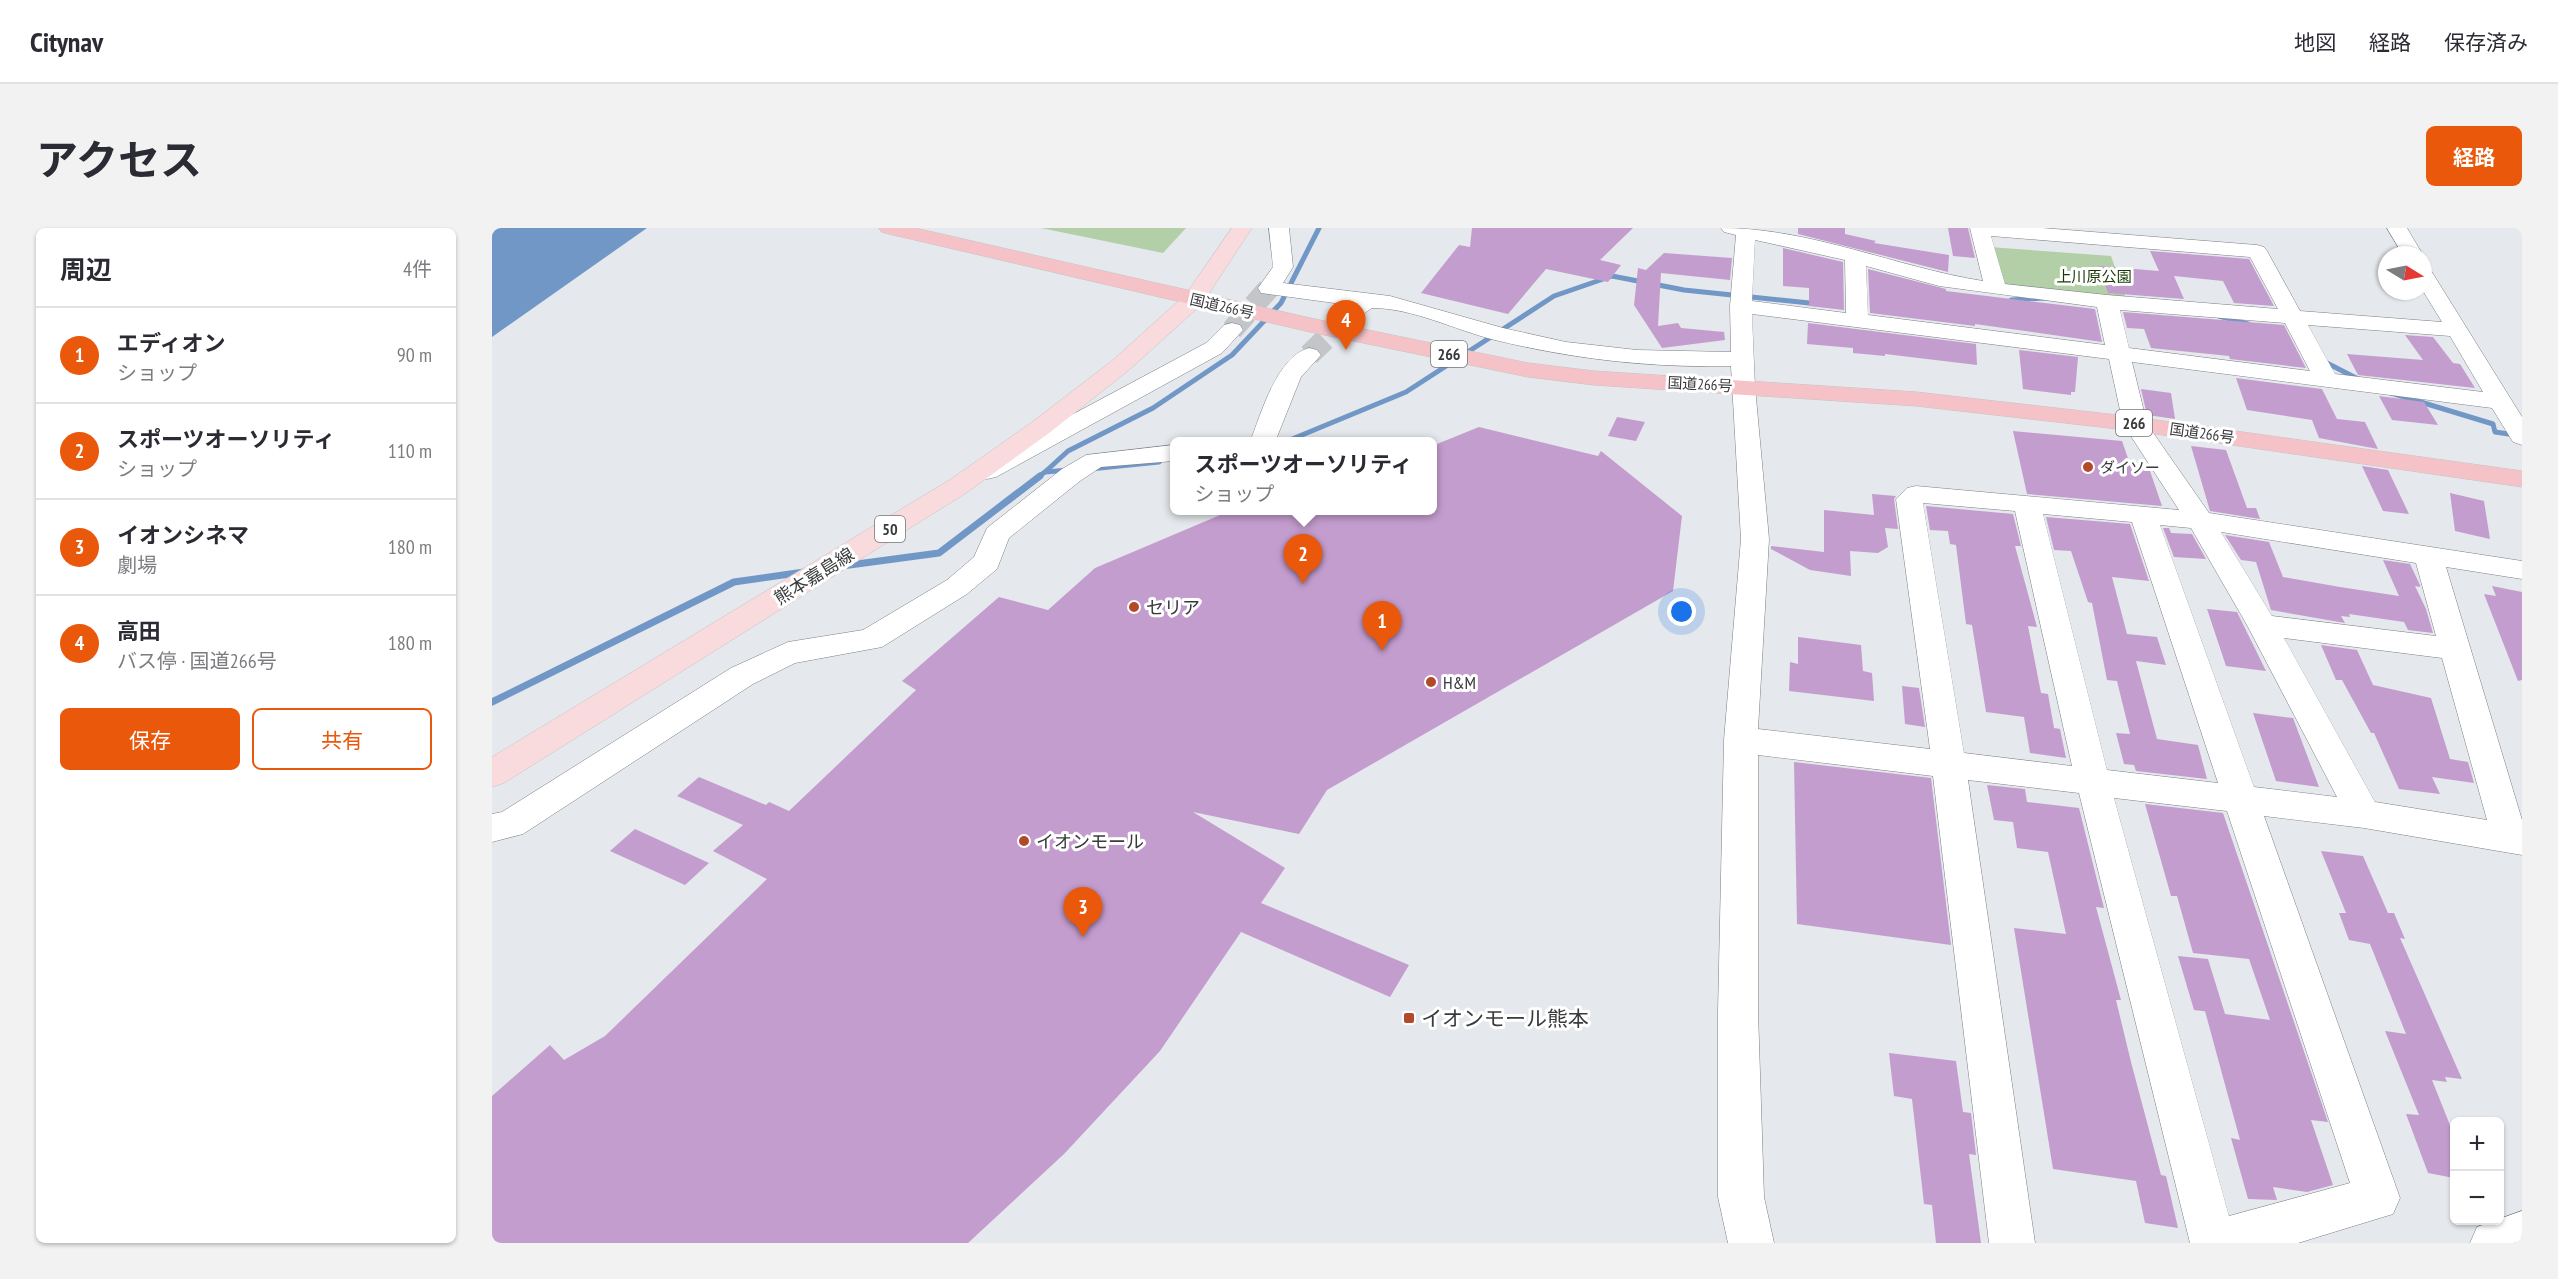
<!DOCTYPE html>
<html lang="ja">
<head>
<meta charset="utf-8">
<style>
  :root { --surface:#fff; --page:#f2f2f3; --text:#2b2b33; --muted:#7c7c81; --line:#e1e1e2; --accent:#ea580c }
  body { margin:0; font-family:"PT Sans Narrow","Noto Sans JP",sans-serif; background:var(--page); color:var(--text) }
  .controls { position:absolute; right:18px; bottom:18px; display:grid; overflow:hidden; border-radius:9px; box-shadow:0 2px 4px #0004 }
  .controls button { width:54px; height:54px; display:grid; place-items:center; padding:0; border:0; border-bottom:2px solid var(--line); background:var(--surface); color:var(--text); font:30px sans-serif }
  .compass { position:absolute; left:1886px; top:18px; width:54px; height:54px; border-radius:50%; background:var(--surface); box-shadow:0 2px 4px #0004; rotate:100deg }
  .you { position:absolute; left:1190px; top:384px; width:21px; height:21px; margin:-15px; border:4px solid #fff; border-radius:50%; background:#1a73e8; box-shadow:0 0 0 9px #1a73e833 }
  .badge { display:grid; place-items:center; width:39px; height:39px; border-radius:50%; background:var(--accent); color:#fff; font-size:20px; font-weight:700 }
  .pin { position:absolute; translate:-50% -50px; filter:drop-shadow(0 2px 3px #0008) }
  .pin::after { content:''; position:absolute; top:32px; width:21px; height:18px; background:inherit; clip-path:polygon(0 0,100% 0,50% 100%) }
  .popup { position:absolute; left:678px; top:209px; width:267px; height:78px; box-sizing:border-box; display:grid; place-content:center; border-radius:9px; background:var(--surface); filter:drop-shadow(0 2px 4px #0005); font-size:20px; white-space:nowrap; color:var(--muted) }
  .popup b { font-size:22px; color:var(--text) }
  .popup::after { content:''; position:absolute; left:50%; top:100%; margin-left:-12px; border:12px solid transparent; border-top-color:var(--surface) }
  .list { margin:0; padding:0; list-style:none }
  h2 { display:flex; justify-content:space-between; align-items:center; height:78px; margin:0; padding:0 24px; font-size:26px }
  h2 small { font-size:20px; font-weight:400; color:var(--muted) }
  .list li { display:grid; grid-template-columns:39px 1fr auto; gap:18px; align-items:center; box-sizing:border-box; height:96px; padding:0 24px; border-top:2px solid var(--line) }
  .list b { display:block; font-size:22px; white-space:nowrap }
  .list p { margin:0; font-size:20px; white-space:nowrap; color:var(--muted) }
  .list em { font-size:20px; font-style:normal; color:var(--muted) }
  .actions { display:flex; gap:12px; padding:18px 24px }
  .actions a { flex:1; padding:14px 0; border:2px solid var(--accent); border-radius:9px; text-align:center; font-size:21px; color:var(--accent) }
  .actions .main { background:var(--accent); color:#fff }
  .map { position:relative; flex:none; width:2030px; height:1015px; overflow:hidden; border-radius:9px }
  header { display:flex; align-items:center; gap:36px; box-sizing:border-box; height:84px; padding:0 30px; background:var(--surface); border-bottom:2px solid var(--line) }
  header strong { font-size:28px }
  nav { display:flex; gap:33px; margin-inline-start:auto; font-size:21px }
  .intro { display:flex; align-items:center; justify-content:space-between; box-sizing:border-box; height:144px; padding:0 36px }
  h1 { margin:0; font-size:42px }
  .button { padding:15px 27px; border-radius:9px; background:var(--accent); color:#fff; font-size:21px; font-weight:700 }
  main { display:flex; gap:36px; padding:0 36px }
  aside { flex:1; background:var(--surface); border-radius:9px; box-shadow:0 2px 4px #0004 }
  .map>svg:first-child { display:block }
</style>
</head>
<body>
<header>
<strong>Citynav</strong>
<nav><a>地図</a><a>経路</a><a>保存済み</a></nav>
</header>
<div class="intro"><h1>アクセス</h1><a class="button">経路</a></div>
<main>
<aside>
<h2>周辺<small>4件</small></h2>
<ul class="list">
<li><span class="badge">1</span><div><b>エディオン</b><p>ショップ</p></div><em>90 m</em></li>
<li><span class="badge">2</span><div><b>スポーツオーソリティ</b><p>ショップ</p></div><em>110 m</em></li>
<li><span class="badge">3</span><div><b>イオンシネマ</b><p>劇場</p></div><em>180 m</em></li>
<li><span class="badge">4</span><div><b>高田</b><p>バス停 · 国道266号</p></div><em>180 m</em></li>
</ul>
<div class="actions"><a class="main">保存</a><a>共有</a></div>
</aside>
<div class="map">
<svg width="2030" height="1015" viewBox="0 0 2030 1015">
  <rect width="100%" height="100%" fill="#e5e8ec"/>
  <g fill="#b2cfa7">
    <path d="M549,0H694L671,25Z"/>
    <path d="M1497,19L1619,28L1635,73L1503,59Z"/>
  </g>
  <path fill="#7097c6" d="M0,0H155L0,109Z"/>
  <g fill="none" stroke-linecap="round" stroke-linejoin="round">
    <g stroke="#7097c6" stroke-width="5">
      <path d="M1519,72L1552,70"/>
      <path d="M1727,88L1756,96"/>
      <path d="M1831,133L1868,152"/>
      <path d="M1899,165L2001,196L2003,204L2030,208"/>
      <path d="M793,214L914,164L1062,68L1120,48L1192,62L1327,76"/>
      <path d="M598,241L667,234"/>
      <path d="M553,244L576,223L661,180L740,127L789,75L827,0"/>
      <path d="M546,249L553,244L577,242"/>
    </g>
    <g stroke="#7097c6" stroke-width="7">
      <path d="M350,338L447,325L548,248"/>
      <path d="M0,474L242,354L312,344"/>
    </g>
  </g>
  <g fill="#c49dcf">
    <path d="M980,0H1141L1108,32L1129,37L1116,54L1054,41L1016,86L929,65L967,17L978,19Z"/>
    <path d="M1306,0H1353V6L1384,13L1382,15L1457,27L1456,44L1306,6Z"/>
    <path d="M1456,0H1476L1483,30L1461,28Z"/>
    <path d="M1291,20L1351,34L1352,82L1317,78V60L1291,58Z"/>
    <path d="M1658,23L1757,31L1782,78L1742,75L1731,53L1682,48L1692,71L1616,65L1607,38L1667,43Z"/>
    <path d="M1172,25L1240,30L1238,52L1169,45L1166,98L1186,95L1189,100L1232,104L1233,112L1170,120L1142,77L1146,40L1154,42Z"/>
    <path d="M1376,41L1454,61V63L1603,81L1610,114L1483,96V98L1378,85Z"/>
    <path d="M1631,84L1792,97L1814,140L1738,131L1737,128L1659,120L1652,101L1635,100Z"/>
    <path d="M1316,95L1484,116L1485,137L1393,126V128L1361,125V120L1315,116Z"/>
    <path d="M1913,107L1941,109L1961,135L1968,136L1983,160L1866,147L1855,126L1931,132Z"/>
    <path d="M1527,122L1586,129L1583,164H1579V167L1531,161Z"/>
    <path d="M1744,150L1830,161L1845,191L1873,194L1886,221L1827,210L1820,192L1755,182Z"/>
    <path d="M1649,161L1679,165L1683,191L1655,187Z"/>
    <path d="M1887,168L1932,174L1946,197L1900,192Z"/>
    <path d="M1125,189L1153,194L1144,213L1116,208Z"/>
    <path d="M987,199L1106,228L1109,223L1190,288L1181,363L835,562L807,606L701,584L793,640L769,675L917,737L898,769L749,704L668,823L572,926L476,1015H0V868L58,817L72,832L113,808L275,651L221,623L251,597L185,568L207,549L274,577L277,574L297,583L424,462L410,453L507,369L556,382L603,340L740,282H940V218Z"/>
    <path d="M1521,203L1630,213L1640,242L1658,243L1670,278L1535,266Z"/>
    <path d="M1699,218L1734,222L1755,280H1764L1768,291L1718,283Z"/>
    <path d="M1870,238L1896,242L1917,286L1891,283Z"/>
    <path d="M1958,265L1992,273L1998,311L1963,303Z"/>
    <path d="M1380,266L1404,268L1402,271L1406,301L1393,300L1396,319L1386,325L1358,323L1359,348L1318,342L1279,321V318L1332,324V282L1382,287Z"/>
    <path d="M1434,278L1521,286L1529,318H1523L1545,399L1536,398L1549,465L1556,466L1562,500L1568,501L1574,530L1538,525L1532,489L1494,484L1480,397L1474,396L1464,317L1458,316L1456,303L1438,302Z"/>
    <path d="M1554,289L1638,296L1657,353L1620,349L1635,406L1665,409L1674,437L1644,433L1665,511L1706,517L1715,551L1644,543L1642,537L1632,536L1624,505L1638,506L1625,453L1615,452L1600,375L1596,374L1579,323L1562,322Z"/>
    <path d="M1671,300H1677L1679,305L1700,306L1714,331L1682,329Z"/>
    <path d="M1733,307L1777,314L1791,349L1848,359L1907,368L1891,332L1918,336L1928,357V359L1923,358L1934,381L1941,405L1916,402L1912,394L1857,386L1858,389L1849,388L1853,395L1779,382L1764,334L1749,332Z"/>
    <path d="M2000,358L2030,364V452L2026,453L1992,366L2004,368Z"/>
    <path d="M1715,381L1745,384L1774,443L1734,438Z"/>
    <path d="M1306,409L1369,417L1371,443L1380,445L1382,473L1297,463L1298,434L1306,436Z"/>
    <path d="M1829,417L1865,422L1881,457L1939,470L1958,531L1976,534L1982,555L1940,549L1948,566L1907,561L1882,505H1879L1850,452H1844Z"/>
    <path d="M1410,458L1427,460L1433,499L1413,496Z"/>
    <path d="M1761,485L1801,490L1827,559L1784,553Z"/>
    <path d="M1302,534L1439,550L1459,717L1305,696Z"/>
    <path d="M1495,557L1533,561L1535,574L1587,580L1612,680L1604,679L1629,772H1624L1639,834L1669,947L1674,948L1686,1000L1653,995L1644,953L1561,941L1522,700L1574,706L1556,624L1525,620L1521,594L1502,592Z"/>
    <path d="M1653,576L1731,585L1836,894L1819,892L1841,957L1815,964L1781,959L1785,972L1756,971L1739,910L1748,912L1713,783L1718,784L1702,782L1686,728L1716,731L1733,786L1778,792L1757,731L1701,725L1685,668H1679Z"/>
    <path d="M143,601L217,635L193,657L118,623Z"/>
    <path d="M1829,623L1871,628L1896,685H1902L1913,711L1908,710L1970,851L1953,849L1955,854L1940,852L1962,907V950L1936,945L1914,886L1927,887L1893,803L1914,806L1878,716L1857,712L1847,685H1854Z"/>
    <path d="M1397,825L1464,833L1471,884L1479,885L1484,927L1477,926L1489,1015H1444L1440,977L1432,976L1420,871L1402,868Z"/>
  </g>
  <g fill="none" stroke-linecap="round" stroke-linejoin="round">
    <g stroke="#c3c5c9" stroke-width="22" stroke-dasharray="22 11" stroke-linecap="butt">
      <path d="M740,102L777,60"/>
      <path d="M817,127L863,83"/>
    </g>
    <defs>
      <g id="minor">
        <path d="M777,0H797L801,39L791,55L898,68L1011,100L1074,114L1145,122L1239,124L1238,78L1244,7L1232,4L1229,0C1319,0 1403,39 1491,53L1478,0H1550L1765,17L1772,19L1775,23L1808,83L1950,94L1931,63V39L1938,41L2030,189V217L2021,214L2000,180L1640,134L1655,196L1717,285L2030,333V351L1954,339L2030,592V627L1872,600L1772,588L1908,970L1901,986L1806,1015H1698L1587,565L1476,552L1543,1015H1497L1441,548L1266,527V784L1272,969L1282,1015H1236L1226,969V784L1232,512L1249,311L1239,138C1159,140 1081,131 1003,112C963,102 921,80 880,80C870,86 868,91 855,88L852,83L857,77L769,65L766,60L781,39ZM1499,8L1758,29L1786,81L1615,67L1513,56ZM1263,12L1353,32L1354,85L1260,73ZM1374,38L1447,58L1605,79L1613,117L1376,87ZM1628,82L1793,95L1818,143L1637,120ZM1260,86L1617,131L1631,196L1687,282L1424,258L1415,260L1404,271L1438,521L1266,501L1277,311L1263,159ZM1816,97L1958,108L1991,164L1843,146ZM1431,275L1523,283L1580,538L1472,525ZM1551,286L1640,294L1726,555L1615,542ZM1668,297L1699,300L1755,397L1845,569L1762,559ZM1729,304L1924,335L1944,408L1780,388ZM1792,410L1950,430L1995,592L1883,574ZM1622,570L1735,583L1858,955L1737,988Z"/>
        <path d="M1895,0H1915L1931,27H1911Z"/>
        <path d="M740,95L748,97L751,102L730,125L504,249L495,251L486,249L482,243L486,237L714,115L732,97Z"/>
        <path d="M817,120L825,122L829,127L809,149L783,214H758C769,186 785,128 817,120Z"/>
        <path d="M682,217V233L609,239L588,253L517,310L505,341L475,366L390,419L303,435L261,456L31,606L0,614V586L10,584L239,440L296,414L371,402L455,352L482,329L495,300L570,241L594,227Z"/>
        <path d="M2030,983V1015H1978L1985,999Z"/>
      </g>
      <path id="major" d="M740,0H760L710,76L637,142L557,205L477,263L12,555L0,559V529L459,251L539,195L621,132L694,66Z"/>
      <path id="highway" d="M387,0H423L818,90L1036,135L1102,143L1424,164L1643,189L2030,243V259L1643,203L1424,178L1102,157L1036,149L818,104L397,6L390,4Z"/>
    </defs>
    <use href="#minor" stroke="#7c7f83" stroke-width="1"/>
    <use href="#major" stroke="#c4c4c4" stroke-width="1"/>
    <use href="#highway" stroke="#c4c4c4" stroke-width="1"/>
    <use href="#minor" fill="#fff" fill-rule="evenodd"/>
    <use href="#major" fill="#f9dadd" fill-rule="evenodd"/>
    <use href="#highway" fill="#f5c2c7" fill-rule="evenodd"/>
  </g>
  <g fill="#b24928" stroke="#fff" stroke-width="2">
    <circle cx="1596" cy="239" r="6"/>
    <circle cx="642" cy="379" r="6"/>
    <circle cx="939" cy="454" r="6"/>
    <circle cx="532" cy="613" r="6"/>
    <rect x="911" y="784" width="12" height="12" rx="3"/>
  </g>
  <g text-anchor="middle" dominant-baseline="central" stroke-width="6" stroke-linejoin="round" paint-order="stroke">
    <g font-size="15" fill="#163903" stroke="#fff">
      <text x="1602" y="48">上川原公園</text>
    </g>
    <g font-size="15" fill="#393a3c" stroke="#fff">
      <text transform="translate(730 78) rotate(13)">国道266号</text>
      <text transform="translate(1208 156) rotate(3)">国道266号</text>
      <text transform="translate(1710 205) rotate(8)">国道266号</text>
    </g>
    <g font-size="15" fill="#393a3c" stroke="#fff" text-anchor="start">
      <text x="1608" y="239">ダイソー</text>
    </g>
    <g fill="#fff" stroke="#747576" stroke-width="1.5">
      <rect x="939" y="113" width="36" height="26" rx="4.5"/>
      <rect x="1624" y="182" width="36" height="26" rx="4.5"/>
      <rect x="383" y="288" width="30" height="26" rx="4.5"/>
    </g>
    <g font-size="16" font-weight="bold" fill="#393a3c">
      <text x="957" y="126">266</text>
      <text x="1642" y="195">266</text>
      <text x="398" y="301">50</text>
    </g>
    <g font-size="18" fill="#393a3c" stroke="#fff">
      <text transform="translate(322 348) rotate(-32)">熊本嘉島線</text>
    </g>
    <g font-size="18" fill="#393a3c" stroke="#fff" text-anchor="start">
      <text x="654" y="379">セリア</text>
      <text x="951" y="454">H&amp;M</text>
      <text x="544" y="613">イオンモール</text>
    </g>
    <g font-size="21" fill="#393a3c" stroke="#fff" text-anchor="start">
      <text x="929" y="790">イオンモール熊本</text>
    </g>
  </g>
</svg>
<div class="controls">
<button>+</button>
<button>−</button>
</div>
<svg class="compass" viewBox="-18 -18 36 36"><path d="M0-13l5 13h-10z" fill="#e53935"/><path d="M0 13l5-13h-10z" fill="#7c7c81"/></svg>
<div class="you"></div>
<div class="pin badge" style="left:890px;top:423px">1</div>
<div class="pin badge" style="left:811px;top:356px">2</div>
<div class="popup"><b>スポーツオーソリティ</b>ショップ</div>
<div class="pin badge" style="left:591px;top:709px">3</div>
<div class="pin badge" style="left:854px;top:122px">4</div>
</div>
</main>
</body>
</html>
